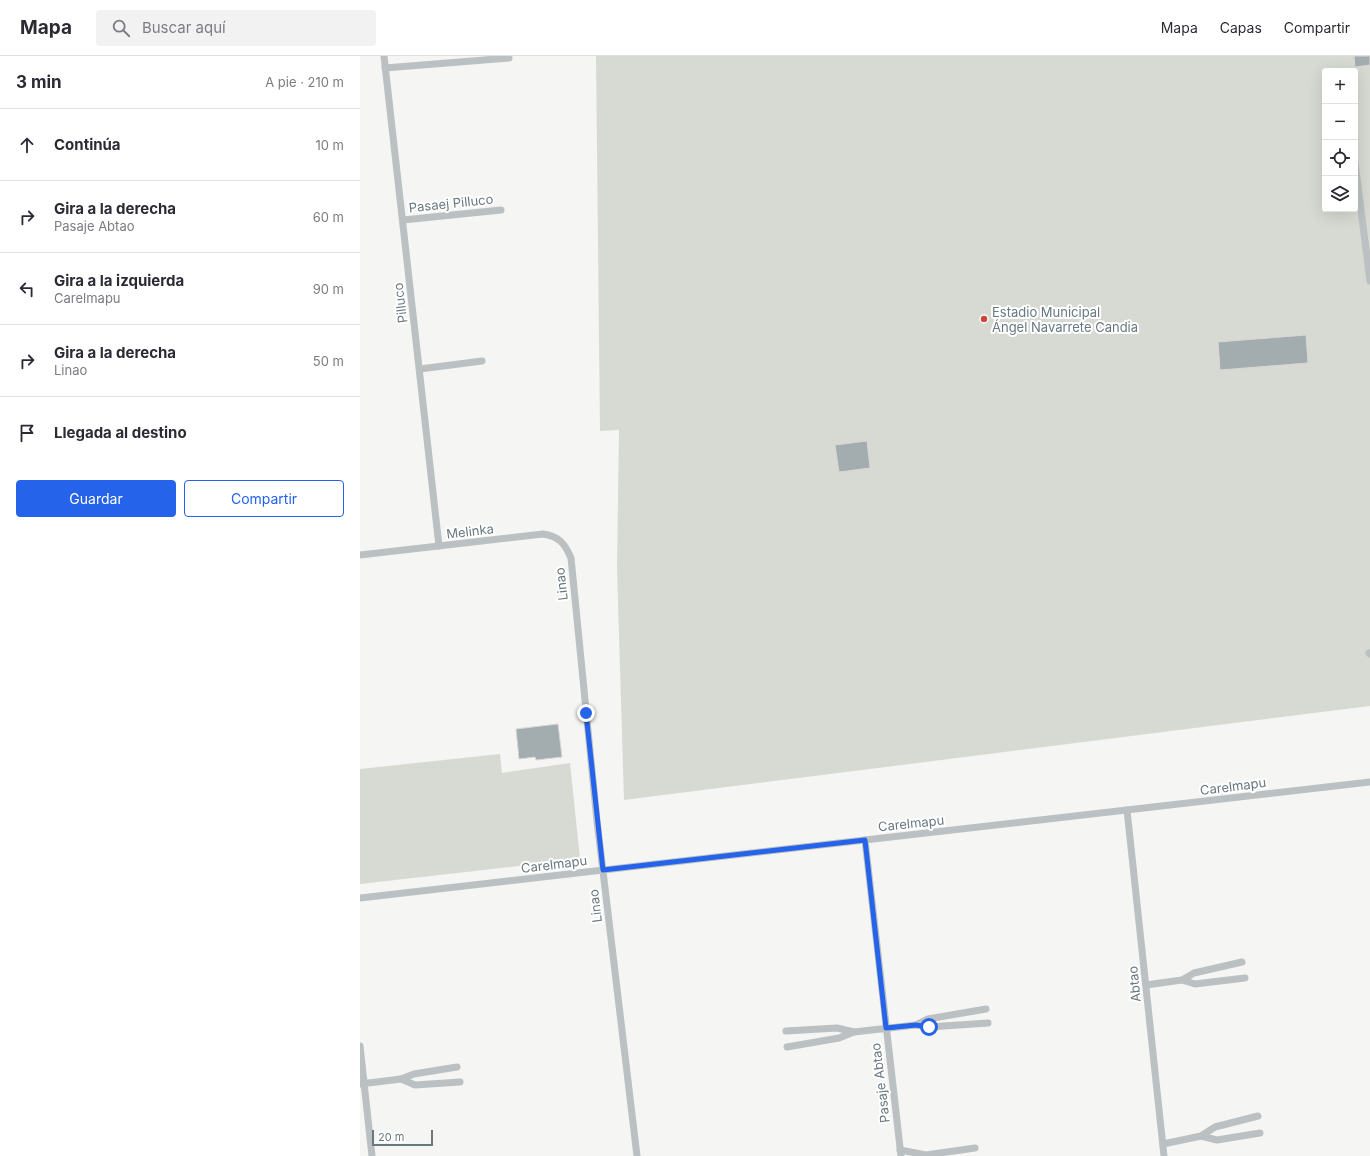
<!DOCTYPE html>
<html lang="es">
<head>
<meta charset="utf-8">
<style>
  :root { --surface:#fff; --page:#f2f2f3; --text:#2b2b33; --muted:#7c7c81; --line:#e1e1e2; --accent:#2563eb }
  body { margin:0; font-family:Inter,sans-serif; background:var(--page); color:var(--text) }
  .controls { position:absolute; right:12px; top:12px; display:grid; overflow:hidden; border-radius:4px; box-shadow:0 4px 16px #0002 }
  .controls button { width:36px; height:36px; display:grid; place-items:center; padding:0; border:0; border-bottom:1px solid var(--line); background:var(--surface); color:var(--text); font:20px sans-serif }
  .scale { position:absolute; left:12px; bottom:10px; width:61px; box-sizing:border-box; padding-left:4px; border:2px solid #687980; border-top:0; font-size:11px; line-height:14px; white-space:nowrap; color:#687980; -webkit-text-stroke:3px #fff; paint-order:stroke }
  .stop { position:absolute; width:12px; height:12px; margin:-9px; border:3px solid #2563eb; border-radius:50%; background:#fff }
  .stop.end { background:#2563eb; border-color:#fff; box-shadow:0 1px 4px #0008 }
  .list { margin:0; padding:0; list-style:none }
  h2 { display:flex; justify-content:space-between; align-items:center; height:52px; margin:0; padding:0 16px; font-size:17px }
  h2 small { font-size:13px; font-weight:400; color:var(--muted) }
  .list li { display:grid; grid-template-columns:26px 1fr auto; gap:12px; align-items:center; box-sizing:border-box; height:72px; padding:0 16px; border-top:1px solid var(--line) }
  .list b { display:block; font-size:15px; white-space:nowrap }
  .list p { margin:0; font-size:13px; white-space:nowrap; color:var(--muted) }
  .list em { font-size:13px; font-style:normal; color:var(--muted) }
  .actions { display:flex; gap:8px; padding:12px 16px }
  .actions a { flex:1; padding:9px 0; border:1px solid var(--accent); border-radius:4px; text-align:center; font-size:14px; color:var(--accent) }
  .actions .main { background:var(--accent); color:#fff }
  .icon { flex:none; width:22px; height:22px; fill:none; stroke:currentColor; stroke-width:2; stroke-linecap:round; stroke-linejoin:round }
  .map { position:relative; flex:none; width:1010px; height:1100px; overflow:hidden }
  header { display:flex; align-items:center; gap:24px; box-sizing:border-box; height:56px; padding:0 20px; background:var(--surface); border-bottom:1px solid var(--line) }
  header strong { font-size:19px }
  nav { display:flex; gap:22px; margin-inline-start:auto; font-size:14px }
  .search { width:280px; height:36px; background:var(--page); display:flex; align-items:center; gap:10px; box-sizing:border-box; padding:0 14px; border-radius:4px; color:var(--muted); font-size:15px }
  main { display:flex }
  aside { flex:1; background:var(--surface) }
  .map>svg:first-child { display:block }
</style>
</head>
<body>
<header>
<strong>Mapa</strong>
<div class="search"><svg class="icon" aria-label="search" viewBox="0 0 24 24"><circle cx="10" cy="10" r="6"/><path d="M15 15l6 6"/></svg>Buscar aquí</div>
<nav><a>Mapa</a><a>Capas</a><a>Compartir</a></nav>
</header>
<main>
<aside>
<h2>3 min<small>A pie · 210 m</small></h2>
<ul class="list">
<li><svg class="icon" aria-label="ahead" viewBox="0 0 24 24"><path d="M12 20V5M6 11l6-6 6 6"/></svg><div><b>Continúa</b></div><em>10 m</em></li>
<li><svg class="icon" aria-label="right" viewBox="0 0 24 24"><path d="M7 20v-9h11M14 6l5 5-5 5"/></svg><div><b>Gira a la derecha</b><p>Pasaje Abtao</p></div><em>60 m</em></li>
<li><svg class="icon" aria-label="left" viewBox="0 0 24 24"><path d="M17 20v-9H6M10 6l-5 5 5 5"/></svg><div><b>Gira a la izquierda</b><p>Carelmapu</p></div><em>90 m</em></li>
<li><svg class="icon" aria-label="right" viewBox="0 0 24 24"><path d="M7 20v-9h11M14 6l5 5-5 5"/></svg><div><b>Gira a la derecha</b><p>Linao</p></div><em>50 m</em></li>
<li><svg class="icon" aria-label="arrive" viewBox="0 0 24 24"><path d="M6 21V4h12l-3 4 3 4H6"/></svg><div><b>Llegada al destino</b></div></li>
</ul>
<div class="actions"><a class="main">Guardar</a><a>Compartir</a></div>
</aside>
<div class="map">
<svg width="1010" height="1100" viewBox="0 0 1010 1100">
  <rect width="100%" height="100%" fill="#f5f5f3"/>
  <g fill="#d6dad2" fill-rule="evenodd">
    <path d="M236,0H1010V650L264,744L257,512L259,374L240,375ZM965,15H995V153H965Z"/>
    <path d="M140,698L142,717L210,707L220,803L0,828V713Z"/>
  </g>
  <g fill="#a3acaf" stroke="#d7d7d5">
    <path d="M994,0H1010V9L995,11Z"/>
    <path d="M946,279L948,307L860,314L858,286Z"/>
    <path d="M507,385L510,412L479,416L475,389Z"/>
    <path d="M198,668L202,701L176,704L175,701L159,703L156,673Z"/>
  </g>
  <g fill="none" stroke-linecap="round" stroke-linejoin="round">
    <g stroke="#bbc0c2" stroke-width="7">
      <path d="M24,0L79,490"/>
      <path d="M25,12L149,2"/>
      <path d="M995,107L1010,225"/>
      <path d="M43,164L141,154"/>
      <path d="M60,313L122,305"/>
      <path d="M0,499L183,478C199,480 205,488 211,502L237,765L277,1100"/>
      <path d="M1009,597L1010,598"/>
      <path d="M767,754L804,1100"/>
      <path d="M505,784L541,1100"/>
      <path d="M0,842L1010,726"/>
      <path d="M822,924L835,928L885,922"/>
      <path d="M786,929L822,924L834,917L882,906"/>
      <path d="M556,969L569,971L628,967"/>
      <path d="M426,975L477,972L494,976L556,969L568,963L626,953"/>
      <path d="M0,990L12,1100"/>
      <path d="M427,991L479,982L494,976"/>
      <path d="M41,1023L55,1029L100,1026"/>
      <path d="M0,1028L41,1023L54,1018L97,1011"/>
      <path d="M841,1080L857,1084L900,1077"/>
      <path d="M803,1088L841,1080L855,1071L898,1060"/>
      <path d="M540,1094L566,1099L615,1092"/>
    </g>
  </g>
  <g fill="none" stroke-linecap="round" stroke-linejoin="round">
    <path stroke="#2563eb" stroke-width="5" d="M226,657L243,814L505,784L526,972L556,969L569,971"/>
  </g>
  <circle fill="#cd463b" stroke="#fff" stroke-width="1.5" cx="624" cy="263" r="4"/>
  <g text-anchor="middle" dominant-baseline="central" stroke-width="4" stroke-linejoin="round" paint-order="stroke">
    <g font-size="13" fill="#687980" stroke="#fff">
      <text transform="translate(91 147) rotate(-6)">Pasaej Pilluco</text>
      <text transform="translate(40 247) rotate(-97)">Pilluco</text>
      <text transform="translate(110 475) rotate(-7)">Melinka</text>
      <text transform="translate(201 528) rotate(-96)">Linao</text>
      <text transform="translate(873 730) rotate(-7)">Carelmapu</text>
      <text transform="translate(551 767) rotate(-6)">Carelmapu</text>
      <text transform="translate(194 808) rotate(-7)">Carelmapu</text>
      <text transform="translate(235 850) rotate(-97)">Linao</text>
      <text transform="translate(774 928) rotate(-96)">Abtao</text>
      <text transform="translate(520 1027) rotate(-97)">Pasaje Abtao</text>
    </g>
    <g font-size="13" fill="#687980" stroke="#fff" text-anchor="start">
      <text x="632" y="256">Estadio Municipal<tspan x="632" dy="15">Ángel Navarrete Candia</tspan></text>
    </g>
  </g>
</svg>
<div class="controls">
<button>+</button>
<button>−</button>
<button><svg class="icon" aria-label="locate" viewBox="0 0 24 24"><circle cx="12" cy="12" r="6"/><path d="M12 2v4M12 18v4M2 12h4M18 12h4"/></svg></button>
<button><svg class="icon" aria-label="layers" viewBox="0 0 24 24"><path d="M12 4l9 5-9 5-9-5zM3 14l9 5 9-5"/></svg></button>
</div>
<div class="scale">20 m</div>
<div class="stop" style="left:569px;top:971px"></div>
<div class="stop end" style="left:226px;top:657px"></div>
</div>
</main>
</body>
</html>
